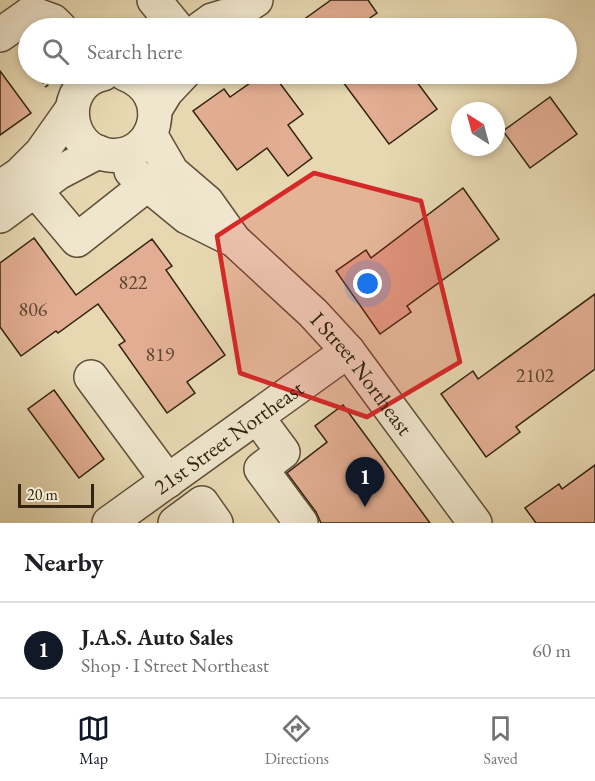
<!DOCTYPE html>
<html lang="en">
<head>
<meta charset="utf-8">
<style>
  :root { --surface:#fff; --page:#f6f6f6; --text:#202124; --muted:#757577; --line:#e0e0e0; --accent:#111827 }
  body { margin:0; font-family:"EB Garamond",serif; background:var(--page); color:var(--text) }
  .compass { position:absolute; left:451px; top:102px; width:54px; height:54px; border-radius:50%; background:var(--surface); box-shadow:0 3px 9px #0003; rotate:324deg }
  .scale { position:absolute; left:18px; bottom:15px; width:76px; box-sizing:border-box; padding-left:6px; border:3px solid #31230f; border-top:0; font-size:16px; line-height:21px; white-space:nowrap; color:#31230f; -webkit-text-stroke:4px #efe6cd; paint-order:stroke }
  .you { position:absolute; left:368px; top:284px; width:21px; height:21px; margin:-15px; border:4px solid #fff; border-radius:50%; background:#1a73e8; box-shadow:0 0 0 9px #1a73e833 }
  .badge { display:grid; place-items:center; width:39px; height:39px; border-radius:50%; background:var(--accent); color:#fff; font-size:20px; font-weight:700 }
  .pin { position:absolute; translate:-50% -50px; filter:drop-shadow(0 2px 3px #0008) }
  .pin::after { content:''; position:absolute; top:32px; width:21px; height:18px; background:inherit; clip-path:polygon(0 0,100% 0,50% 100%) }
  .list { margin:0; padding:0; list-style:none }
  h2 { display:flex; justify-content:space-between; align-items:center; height:78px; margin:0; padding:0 24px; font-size:26px }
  h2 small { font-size:20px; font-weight:400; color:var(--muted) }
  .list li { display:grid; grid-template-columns:39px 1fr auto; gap:18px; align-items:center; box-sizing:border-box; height:96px; padding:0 24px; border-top:2px solid var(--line) }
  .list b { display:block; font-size:22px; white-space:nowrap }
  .list p { margin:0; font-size:20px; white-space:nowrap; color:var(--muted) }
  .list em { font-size:20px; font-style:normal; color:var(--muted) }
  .icon { flex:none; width:33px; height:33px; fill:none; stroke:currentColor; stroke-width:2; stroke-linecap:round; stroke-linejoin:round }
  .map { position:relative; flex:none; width:595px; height:523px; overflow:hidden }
  .search { position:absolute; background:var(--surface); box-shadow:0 3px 9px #0003; left:18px; right:18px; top:18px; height:66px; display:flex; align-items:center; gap:15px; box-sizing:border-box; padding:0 21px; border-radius:33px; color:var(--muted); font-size:22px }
  .sheet { height:174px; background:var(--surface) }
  nav { display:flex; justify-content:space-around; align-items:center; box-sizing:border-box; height:84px; border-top:2px solid var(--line); background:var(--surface); font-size:16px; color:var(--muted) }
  nav a { display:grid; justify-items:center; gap:3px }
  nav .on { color:var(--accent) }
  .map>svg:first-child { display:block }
</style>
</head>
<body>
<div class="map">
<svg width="595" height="523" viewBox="0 0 595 523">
  <rect width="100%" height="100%" fill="#e7d8b2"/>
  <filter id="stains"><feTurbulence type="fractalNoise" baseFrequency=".00333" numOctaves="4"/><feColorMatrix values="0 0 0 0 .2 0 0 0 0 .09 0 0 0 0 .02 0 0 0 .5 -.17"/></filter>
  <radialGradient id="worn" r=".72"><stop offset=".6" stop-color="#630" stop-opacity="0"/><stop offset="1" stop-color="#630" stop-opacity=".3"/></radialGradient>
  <g fill="#e2ad92" stroke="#31230f" stroke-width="1.5">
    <path d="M331,0H368L377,13L370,18L377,28H292Z"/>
    <path d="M0,71L31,113L0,135Z"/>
    <path d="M263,74H273L303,114L288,125L312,158L288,176L267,148L237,170L193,111L224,89L230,97Z"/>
    <path d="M337,74H411L437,109L389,144Z"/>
    <path d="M550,97L577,134L530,168L503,131Z"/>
    <path d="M463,188L499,239L407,306L411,312L380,334L336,271L366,250L371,258Z"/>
    <path d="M34,238L76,295L152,239L172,266L166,270L225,355L187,382L195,393L167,413L119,345L125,341L98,304L58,333L56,331L21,356L0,327V263Z"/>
    <path d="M595,294V369L516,427L520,432L486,457L441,394L473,371L478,379Z"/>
    <path d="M54,390L104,459L79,478L28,409Z"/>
    <path d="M343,405L430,523H321L316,512L287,473L327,442L315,426Z"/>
    <path d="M595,465V523H536L525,508L559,484L562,489Z"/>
  </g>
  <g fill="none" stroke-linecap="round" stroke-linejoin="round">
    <defs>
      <g id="minor">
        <path d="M154,0L177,28"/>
        <path d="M31,13L53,21L60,28"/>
        <path d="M201,28L212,20L236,13L256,0"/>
        <path d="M0,35L31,13"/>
        <path d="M103,74C59,84 64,149 108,155C157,161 175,93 125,74"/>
        <path d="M155,110L166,92L183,74"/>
        <path id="s1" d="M150,134L172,172L207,202L234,240L313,313L348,351L475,523"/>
        <path d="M131,171L187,217L229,238"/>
        <path d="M0,188L20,174L41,153L72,109"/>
        <path d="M35,190L77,240L148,184"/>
        <path d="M0,216L58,173L98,152"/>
        <path d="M91,377L168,481"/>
        <path d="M257,417L283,452L261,469L301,523"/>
        <path id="s2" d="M109,523L348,351"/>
        <path d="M175,523L202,503L216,523"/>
      </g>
    </defs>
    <use href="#minor" stroke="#5e5038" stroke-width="36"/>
    <g stroke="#31230f" stroke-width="4" stroke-dasharray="1.5 3" stroke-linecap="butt">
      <path d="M23,52L28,59"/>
      <path d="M39,74L48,88"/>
    </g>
    <use href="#minor" stroke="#efe6cd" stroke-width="33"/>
  </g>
  <path fill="#d62828" fill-opacity="0.2" stroke="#d62828" stroke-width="4.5" stroke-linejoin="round" d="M314,173L421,201L460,362L367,417L240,373L217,236Z"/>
  <g text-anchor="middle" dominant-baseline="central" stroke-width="6" stroke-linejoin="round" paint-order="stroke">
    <g font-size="20" fill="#5d4630">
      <text x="133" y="282">822</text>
      <text x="33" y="309">806</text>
      <text x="160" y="354">819</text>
      <text x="535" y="375">2102</text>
    </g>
    <g font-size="22" fill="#31230f" stroke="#efe6cd">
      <text stroke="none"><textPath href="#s1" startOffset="322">I Street Northeast</textPath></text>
      <text stroke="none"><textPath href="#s2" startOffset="147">21st Street Northeast</textPath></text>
    </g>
  </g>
  <rect width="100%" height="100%" filter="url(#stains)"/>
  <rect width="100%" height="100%" fill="url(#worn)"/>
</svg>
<svg class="compass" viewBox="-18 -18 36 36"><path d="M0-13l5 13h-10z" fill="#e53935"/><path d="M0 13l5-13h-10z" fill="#757577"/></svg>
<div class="scale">20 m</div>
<div class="you"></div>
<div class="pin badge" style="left:365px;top:507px">1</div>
<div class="search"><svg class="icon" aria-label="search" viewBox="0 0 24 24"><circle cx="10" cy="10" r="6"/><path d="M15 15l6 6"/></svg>Search here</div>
</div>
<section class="sheet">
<h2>Nearby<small></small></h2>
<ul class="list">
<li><span class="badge">1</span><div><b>J.A.S. Auto Sales</b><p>Shop · I Street Northeast</p></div><em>60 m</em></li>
</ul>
</section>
<nav>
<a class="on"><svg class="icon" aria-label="map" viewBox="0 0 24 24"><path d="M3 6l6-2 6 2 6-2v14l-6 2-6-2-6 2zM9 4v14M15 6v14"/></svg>Map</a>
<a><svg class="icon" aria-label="directions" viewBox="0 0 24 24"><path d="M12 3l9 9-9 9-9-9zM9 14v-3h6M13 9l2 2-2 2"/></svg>Directions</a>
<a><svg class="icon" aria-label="saved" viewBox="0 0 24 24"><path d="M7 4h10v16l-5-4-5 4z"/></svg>Saved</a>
</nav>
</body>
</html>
